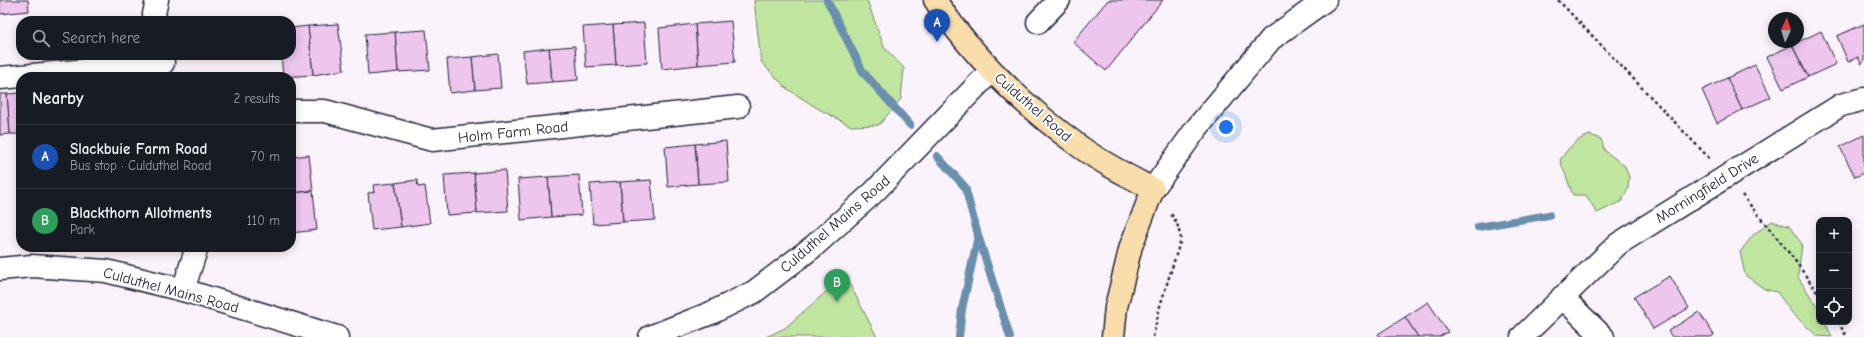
<!DOCTYPE html>
<html lang="en">
<head>
<meta charset="utf-8">
<style>
  :root { --surface:#171b24; --page:#20242c; --text:#f1f3f6; --muted:#9ea1a6; --line:#363941; --accent:#0f766e }
  body { margin:0; font-family:"Comic Neue",sans-serif; background:var(--page); color:var(--text) }
  .controls { position:absolute; right:12px; bottom:12px; display:grid; overflow:hidden; border-radius:8px; box-shadow:0 2px 10px #0003 }
  .controls button { width:36px; height:36px; display:grid; place-items:center; padding:0; border:0; border-bottom:1px solid var(--line); background:var(--surface); color:var(--text); font:20px sans-serif }
  .compass { position:absolute; left:1768px; top:12px; width:36px; height:36px; border-radius:50%; background:var(--surface); box-shadow:0 2px 10px #0003; rotate:4deg }
  .you { position:absolute; left:1226px; top:127px; width:14px; height:14px; margin:-10px; border:3px solid #fff; border-radius:50%; background:#1a73e8; box-shadow:0 0 0 6px #1a73e833 }
  .badge { display:grid; place-items:center; width:26px; height:26px; border-radius:50%; background:var(--accent); color:#fff; font-size:13px; font-weight:700 }
  .pin { position:absolute; translate:-50% -33px; filter:drop-shadow(0 1px 2px #0008) }
  .pin::after { content:''; position:absolute; top:21px; width:14px; height:12px; background:inherit; clip-path:polygon(0 0,100% 0,50% 100%) }
  .list { margin:0; padding:0; list-style:none }
  h2 { display:flex; justify-content:space-between; align-items:center; height:52px; margin:0; padding:0 16px; font-size:17px }
  h2 small { font-size:13px; font-weight:400; color:var(--muted) }
  .list li { display:grid; grid-template-columns:26px 1fr auto; gap:12px; align-items:center; box-sizing:border-box; height:64px; padding:0 16px; border-top:1px solid var(--line) }
  .list b { display:block; font-size:15px; white-space:nowrap }
  .list p { margin:0; font-size:13px; white-space:nowrap; color:var(--muted) }
  .list em { font-size:13px; font-style:normal; color:var(--muted) }
  .icon { flex:none; width:22px; height:22px; fill:none; stroke:currentColor; stroke-width:2; stroke-linecap:round; stroke-linejoin:round }
  .map { position:relative; flex:none; width:1864px; height:337px; overflow:hidden }
  .search { position:absolute; background:var(--surface); box-shadow:0 2px 10px #0003; left:16px; top:16px; width:280px; height:44px; display:flex; align-items:center; gap:10px; box-sizing:border-box; padding:0 14px; border-radius:16px; color:var(--muted); font-size:15px }
  .panel { position:absolute; background:var(--surface); box-shadow:0 2px 10px #0003; left:16px; top:72px; width:280px; height:180px; border-radius:16px }
  .map>svg:first-child { display:block }
</style>
</head>
<body>
<div class="map">
<svg width="1864" height="337" viewBox="0 0 1864 337">
  <rect width="100%" height="100%" fill="#fbf3fb"/>
  <filter id="ink" filterUnits="userSpaceOnUse"><feTurbulence type="fractalNoise" baseFrequency=".025" numOctaves="2"/><feDisplacementMap in="SourceGraphic" scale="8" xChannelSelector="R" yChannelSelector="G"/><feConvolveMatrix kernelMatrix="1 2 1 2 8 2 1 2 1" color-interpolation-filters="sRGB"/></filter>
  <g filter="url(#ink)">
    <g fill="#c0e59f" stroke="#71846d">
      <path d="M754,0H867L884,47L904,68L901,99L879,125L851,126L817,108L786,88L761,62Z"/>
      <path d="M1590,135L1601,139L1605,151L1625,166L1629,177L1628,189L1622,201L1597,213L1586,195H1573L1560,160C1569,147 1575,140 1590,135Z"/>
      <path d="M1772,221L1789,226L1802,244L1798,277L1819,309V322H1825L1832,337L1817,336L1792,313L1777,292L1764,289L1745,275L1740,252L1754,234Z"/>
      <path d="M845,275L877,337H766L785,328Z"/>
    </g>
    <g fill="none" stroke-linecap="round" stroke-linejoin="round">
      <g stroke="#688fac" stroke-width="8">
        <path d="M827,0L863,72L910,125"/>
        <path d="M937,156L965,187L978,235L1010,337"/>
        <path d="M1478,227L1549,215"/>
        <path d="M959,337L962,309L978,236"/>
      </g>
    </g>
    <g fill="#edc5ed" stroke="#22223b">
      <path d="M0,0H28L29,11L0,14Z"/>
      <path d="M1108,0H1163L1106,71L1073,42Z"/>
      <path d="M731,21L735,62L698,65L695,24Z"/>
      <path d="M644,23L647,63L616,65L613,25Z"/>
      <path d="M338,24L344,70L313,75L308,26Z"/>
      <path d="M695,24L698,65L662,69L659,28Z"/>
      <path d="M1864,24V62L1861,64L1858,57L1848,62L1837,36Z"/>
      <path d="M613,25L616,65L586,67L583,27Z"/>
      <path d="M308,26L313,75L283,77L281,55H291V28Z"/>
      <path d="M426,30L430,70L398,72L395,32Z"/>
      <path d="M1821,31L1836,64L1808,77L1792,45Z"/>
      <path d="M395,32L398,72L368,75L365,34Z"/>
      <path d="M1792,45L1808,77L1783,89L1767,57Z"/>
      <path d="M575,46L578,80L552,82L549,48Z"/>
      <path d="M549,48L552,82L527,84L523,51Z"/>
      <path d="M498,54L501,88L475,90L472,57Z"/>
      <path d="M472,57L475,90L450,93L447,59Z"/>
      <path d="M1755,65L1771,97L1742,110L1727,78Z"/>
      <path d="M1727,78L1742,110L1717,123L1702,90Z"/>
      <path d="M21,93V134H10L7,94Z"/>
      <path d="M0,94H7L10,134L0,135Z"/>
      <path d="M1864,135V173L1855,177L1840,147Z"/>
      <path d="M726,141L729,182L698,184L695,144Z"/>
      <path d="M695,144L698,184L668,187L665,147Z"/>
      <path d="M309,155L313,191L291,193V157Z"/>
      <path d="M505,170L508,211L477,213L474,173Z"/>
      <path d="M474,173L477,213L447,215L444,175Z"/>
      <path d="M579,175L582,215L551,217L548,177Z"/>
      <path d="M548,177L551,217L521,220L518,179Z"/>
      <path d="M417,180L418,187L425,186L430,223L401,227L395,183Z"/>
      <path d="M651,180L655,220L623,222L620,182Z"/>
      <path d="M620,182L623,222L593,224L590,184Z"/>
      <path d="M395,183L401,227L372,230L368,193L374,192L373,185Z"/>
      <path d="M313,191L317,230L291,233V193Z"/>
      <path d="M1670,276L1689,308L1653,329L1634,297Z"/>
      <path d="M1428,302L1448,332L1439,337H1418L1405,317Z"/>
      <path d="M1699,312L1714,335L1711,337H1672L1668,331Z"/>
      <path d="M1405,317L1418,337H1380L1378,334Z"/>
    </g>
    <g fill="none" stroke-linecap="round" stroke-linejoin="round">
      <defs>
        <g id="minor">
          <path d="M156,21L154,14L157,0"/>
          <path d="M1038,22L1059,0"/>
          <path d="M0,78L163,63"/>
          <path d="M291,111H325L432,140L738,107"/>
          <path d="M1153,189L1196,129L1271,39L1325,0"/>
          <path d="M0,269L32,266L106,271L183,290L337,337"/>
          <path d="M183,290L197,247"/>
          <path d="M1562,297L1603,337"/>
          <path d="M650,337L711,313L754,292L814,246L874,192L991,71"/>
          <path d="M1522,337L1618,244L1841,105L1864,99"/>
        </g>
        <path id="major" d="M935,0C973,57 1024,106 1079,146C1102,163 1128,176 1153,189L1131,246L1116,307L1113,337"/>
      </defs>
      <use href="#minor" stroke="#22223b" stroke-width="25"/>
      <use href="#major" stroke="#22223b" stroke-width="25"/>
      <g stroke="#22223b" stroke-width="2.5" stroke-dasharray="3 3" stroke-linecap="butt">
        <path d="M1558,0L1710,159"/>
        <path d="M1742,195L1794,259L1819,295"/>
        <path d="M1838,322L1847,337"/>
        <path d="M1153,337L1160,306L1181,239L1177,223L1171,214"/>
      </g>
      <use href="#minor" stroke="#fff" stroke-width="22"/>
      <use href="#major" stroke="#f9deab" stroke-width="22"/>
    </g>
  </g>
  <g text-anchor="middle" dominant-baseline="central" stroke-width="4" stroke-linejoin="round" paint-order="stroke">
    <g font-size="15" fill="#22223b" stroke="#fff">
      <text transform="translate(1033 107) rotate(41)">Culduthel Road</text>
      <text transform="translate(513 132) rotate(-6)">Holm Farm Road</text>
      <text transform="translate(1707 188) rotate(-32)">Morningfield Drive</text>
      <text transform="translate(835 224) rotate(-41)">Culduthel Mains Road</text>
      <text transform="translate(171 290) rotate(15)">Culduthel Mains Road</text>
    </g>
  </g>
</svg>
<div class="controls">
<button>+</button>
<button>−</button>
<button><svg class="icon" aria-label="locate" viewBox="0 0 24 24"><circle cx="12" cy="12" r="6"/><path d="M12 2v4M12 18v4M2 12h4M18 12h4"/></svg></button>
</div>
<svg class="compass" viewBox="-18 -18 36 36"><path d="M0-13l5 13h-10z" fill="#e53935"/><path d="M0 13l5-13h-10z" fill="#9ea1a6"/></svg>
<div class="you"></div>
<div class="pin badge" style="left:937px;top:42px;background:#1a4fb4">A</div>
<div class="pin badge" style="left:837px;top:302px;background:#2e9e5b">B</div>
<div class="search"><svg class="icon" aria-label="search" viewBox="0 0 24 24"><circle cx="10" cy="10" r="6"/><path d="M15 15l6 6"/></svg>Search here</div>
<section class="panel">
<h2>Nearby<small>2 results</small></h2>
<ul class="list">
<li><span class="badge" style="background:#1a4fb4">A</span><div><b>Slackbuie Farm Road</b><p>Bus stop · Culduthel Road</p></div><em>70 m</em></li>
<li><span class="badge" style="background:#2e9e5b">B</span><div><b>Blackthorn Allotments</b><p>Park</p></div><em>110 m</em></li>
</ul>
</section>
</div>
</body>
</html>
